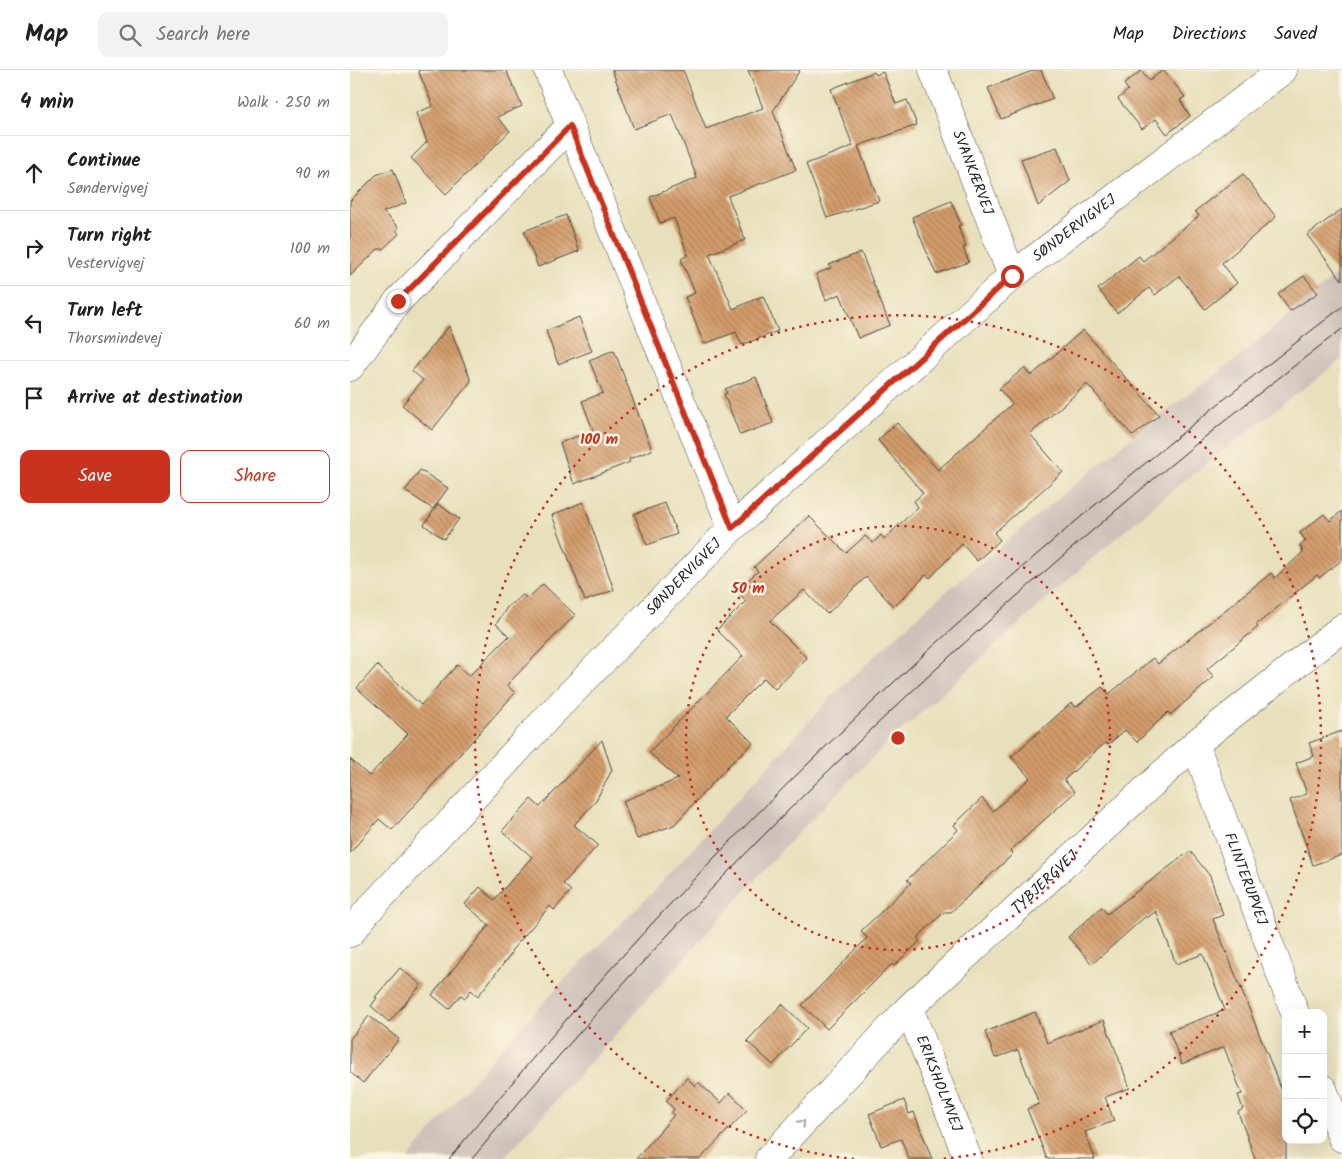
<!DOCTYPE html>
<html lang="en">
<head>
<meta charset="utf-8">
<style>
  :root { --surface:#fff; --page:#f2f2f2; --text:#202124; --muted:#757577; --line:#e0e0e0; --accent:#c8321e }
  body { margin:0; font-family:Kalam,sans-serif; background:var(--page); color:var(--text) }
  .controls { position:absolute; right:15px; bottom:15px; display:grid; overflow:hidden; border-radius:10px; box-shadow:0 5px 20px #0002 }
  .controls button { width:45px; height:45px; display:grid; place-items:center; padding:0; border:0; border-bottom:1px solid var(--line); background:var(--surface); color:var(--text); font:25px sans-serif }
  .stop { position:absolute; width:15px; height:15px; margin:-11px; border:4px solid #c8321e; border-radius:50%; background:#fff }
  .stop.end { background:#c8321e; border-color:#fff; box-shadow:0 1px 5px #0008 }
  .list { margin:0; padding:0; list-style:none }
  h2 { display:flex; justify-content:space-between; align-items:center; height:65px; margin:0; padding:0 20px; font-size:21px }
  h2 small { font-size:16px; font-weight:400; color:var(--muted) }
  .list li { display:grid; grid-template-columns:32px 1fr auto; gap:15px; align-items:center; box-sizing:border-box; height:75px; padding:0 20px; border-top:1px solid var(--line) }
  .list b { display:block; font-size:19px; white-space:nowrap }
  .list p { margin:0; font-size:16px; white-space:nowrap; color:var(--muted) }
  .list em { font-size:16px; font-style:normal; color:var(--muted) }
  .actions { display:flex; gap:10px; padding:15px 20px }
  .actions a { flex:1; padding:11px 0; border:1px solid var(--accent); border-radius:10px; text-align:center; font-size:18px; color:var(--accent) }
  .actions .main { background:var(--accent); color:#fff }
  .icon { flex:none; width:28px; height:28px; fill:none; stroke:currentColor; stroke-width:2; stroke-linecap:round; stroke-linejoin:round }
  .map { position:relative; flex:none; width:992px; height:1089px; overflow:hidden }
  header { display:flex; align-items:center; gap:30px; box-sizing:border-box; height:70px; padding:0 25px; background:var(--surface); border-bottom:1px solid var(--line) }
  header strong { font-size:24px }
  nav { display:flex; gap:28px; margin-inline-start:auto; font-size:18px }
  .search { width:350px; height:45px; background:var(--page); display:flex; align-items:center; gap:12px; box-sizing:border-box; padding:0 18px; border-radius:10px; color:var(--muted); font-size:19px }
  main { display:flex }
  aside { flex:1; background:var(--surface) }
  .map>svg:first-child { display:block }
</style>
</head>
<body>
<header>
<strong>Map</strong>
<div class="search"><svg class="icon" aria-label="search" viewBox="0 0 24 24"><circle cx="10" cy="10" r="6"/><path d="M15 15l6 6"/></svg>Search here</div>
<nav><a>Map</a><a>Directions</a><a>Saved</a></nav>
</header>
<main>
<aside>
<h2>4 min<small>Walk · 250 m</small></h2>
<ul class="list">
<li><svg class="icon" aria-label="ahead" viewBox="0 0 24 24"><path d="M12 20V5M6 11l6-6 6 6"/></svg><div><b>Continue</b><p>Søndervigvej</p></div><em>90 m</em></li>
<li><svg class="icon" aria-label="right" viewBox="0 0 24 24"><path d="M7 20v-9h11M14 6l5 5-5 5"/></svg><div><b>Turn right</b><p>Vestervigvej</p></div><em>100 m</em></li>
<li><svg class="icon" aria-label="left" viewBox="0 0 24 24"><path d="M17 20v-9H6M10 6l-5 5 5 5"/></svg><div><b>Turn left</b><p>Thorsmindevej</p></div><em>60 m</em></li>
<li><svg class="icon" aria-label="arrive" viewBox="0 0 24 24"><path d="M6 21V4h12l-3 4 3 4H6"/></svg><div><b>Arrive at destination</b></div></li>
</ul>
<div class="actions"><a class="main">Save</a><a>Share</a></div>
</aside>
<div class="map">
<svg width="992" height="1089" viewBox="0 0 992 1089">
  <defs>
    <pattern id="building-back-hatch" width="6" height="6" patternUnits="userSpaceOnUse" patternTransform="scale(1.25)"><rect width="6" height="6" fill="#d39c6b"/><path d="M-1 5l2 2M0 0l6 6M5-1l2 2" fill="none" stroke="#ab7f58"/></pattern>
  </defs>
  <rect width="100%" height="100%" fill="#fcf5e5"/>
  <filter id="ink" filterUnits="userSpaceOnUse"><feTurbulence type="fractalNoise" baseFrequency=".02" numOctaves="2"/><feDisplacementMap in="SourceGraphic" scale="10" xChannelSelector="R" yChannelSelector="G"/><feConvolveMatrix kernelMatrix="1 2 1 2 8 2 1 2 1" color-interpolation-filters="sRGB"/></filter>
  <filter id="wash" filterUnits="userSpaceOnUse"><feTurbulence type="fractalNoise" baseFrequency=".0096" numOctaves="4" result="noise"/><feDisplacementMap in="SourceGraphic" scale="20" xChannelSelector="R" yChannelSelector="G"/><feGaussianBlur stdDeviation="1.12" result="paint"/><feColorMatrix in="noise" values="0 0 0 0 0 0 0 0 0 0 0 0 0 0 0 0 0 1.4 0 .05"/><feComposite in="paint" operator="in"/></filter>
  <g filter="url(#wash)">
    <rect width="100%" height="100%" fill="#e8e0bc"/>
    <path fill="#cec1ba" d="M992,200V289L826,417L728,501L534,676L443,768L153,1089H58L131,1001L217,907L308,817L483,625L579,536L782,367L889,287Z"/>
    <g id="blocks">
      <g fill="url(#building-back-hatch)">
        <path d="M68,0H156L172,36L147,47L160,61L96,124L61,88L77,72L66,43L83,36Z"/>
        <path d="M262,0H333L356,59L413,38L398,0H450L423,41L446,100L378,126L395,170L359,184L383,239L413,226L428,261L392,275L386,262L354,274L335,227L345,223L331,189L338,185L324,148L310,153L300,127L347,108L322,44L284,59Z"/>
        <path d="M685,0H691L703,29L651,49L638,18Z"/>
        <path d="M813,0L835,27L830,30L840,46L817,64L806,49L792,59L768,29L778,20L774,14L791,1L799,11Z"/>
        <path d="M524,2L526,5L533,2L546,34L557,30L567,55L508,76L529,131L477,148L456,94L503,76L481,19Z"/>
        <path d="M707,77L720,111L688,136L671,89Z"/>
        <path d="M43,99L56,133L33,142L49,158L46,160L49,164L33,179H28L0,206V131L26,105Z"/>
        <path d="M893,104L926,147L872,193L887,213L855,239L829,206L805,225L799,218L767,243L748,219L789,186L793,191L849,146L845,141Z"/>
        <path d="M601,131L611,155L608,156L616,177L613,178L619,192L586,204L562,147Z"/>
        <path d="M992,139V210L957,165Z"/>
        <path d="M216,145L229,181L188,197L174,161Z"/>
        <path d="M511,182L540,255L508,268L490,224L476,230L466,204L481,198L479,195Z"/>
        <path d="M954,206L968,223L940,241L928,224Z"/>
        <path d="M229,247L242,281L208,294L196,261Z"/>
        <path d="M99,256L121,311L82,360L52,335L73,310L62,301Z"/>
        <path d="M733,260L809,345L783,366L737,314L680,364L713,402L644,463L650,470L627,491L612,474L580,508L576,505L544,537L516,507L477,544L454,520L420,551L457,588L425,619L414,608L376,646L403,673L380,694L324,755L287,769L273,731L328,709L299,682L393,586L367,560L396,531L387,521L408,501L404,497L459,446L496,483L515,466L523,473L531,465L534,469L568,437L564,431L573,423L528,370L547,353L588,400L662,334L649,319L674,298L681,306Z"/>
        <path d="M264,280L302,380L279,389L280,392L224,414L210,373L243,360L232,331L253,323L239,290Z"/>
        <path d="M406,307L423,353L390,365L374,324L377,323L375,319Z"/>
        <path d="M70,400L98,418L83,439L55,421Z"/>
        <path d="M233,432L264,520L235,531L202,445Z"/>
        <path d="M315,433L327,464L297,475L284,444Z"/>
        <path d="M88,434L109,449L94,469L74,455Z"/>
        <path d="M992,441V490L969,508L967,505L906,555L908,557L857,599L864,607L820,645L818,642L787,672L775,660L758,675L755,673L714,710L725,722L660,781L663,784L601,842H594L567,868L570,871L544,896L542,894L477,959L452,935L517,868L511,861L561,813L557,810L608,760L604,755L632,728L643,741L680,708L661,687L721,633L726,637L752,617L759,624L803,588L808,594L921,503L925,508L953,482L950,475L956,471L950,463L974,444L980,451Z"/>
        <path d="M193,514L225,545L157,615L165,623L42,760L29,749L0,783V689L19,706L58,664L7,618L27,595L71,635L107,595L119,606L159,566L146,554L158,536L173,525L177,529Z"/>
        <path d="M992,661V785L963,795L940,730L957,724L946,693L964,686L959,673Z"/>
        <path d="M252,670L262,700L245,732L224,755L248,775L213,814L221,821L204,840L200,836L161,881L162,883L128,926L121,920L115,928L111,925L99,939L82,925L139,855L115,834L130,817L144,830L182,787L152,761L181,729L190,737Z"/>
        <path d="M840,781L860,806L873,845L863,849L936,1031V1089H905L888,1042L893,1039L888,1025L892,1024L874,977L832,994L819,961L875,940L853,884L826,894L806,841L797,848L796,846L742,894L718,867L752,837L757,844Z"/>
        <path d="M50,898L71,915L39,952L21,936L27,928L25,927Z"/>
        <path d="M432,934L457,958L423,995L397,971Z"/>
        <path d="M685,942L697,973L754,950L780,1018L755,1027L764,1051L735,1062L745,1089H697L677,1039L689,1034L668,980L645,988L635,962Z"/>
        <path d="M19,946L49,969L13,1013L0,1002V969Z"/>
        <path d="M337,1008L345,1016L348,1012L371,1033L380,1023L397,1040L350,1089H286L324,1045L321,1043L324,1039L316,1031Z"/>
        <path d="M554,1030L559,1044L564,1042L582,1089H559L551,1069L531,1076L519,1044Z"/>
      </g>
    </g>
  </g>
  <g filter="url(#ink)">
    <use href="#blocks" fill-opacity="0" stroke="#474641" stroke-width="1"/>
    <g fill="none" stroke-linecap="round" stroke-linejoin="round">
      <defs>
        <g id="minor">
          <path d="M198,0L382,458"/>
          <path id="s1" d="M583,0L662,206"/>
          <path d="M0,297L48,231L220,56"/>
          <path id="s2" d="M845,674L945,943"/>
          <path id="s3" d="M0,863L17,842L197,648L382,458L662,206L933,0"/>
          <path id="s4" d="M559,938L618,1089"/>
          <path d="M973,1019L992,1068"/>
          <path id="s5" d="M419,1089L559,938L845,674L992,558"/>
        </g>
      </defs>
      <use href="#minor" stroke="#474641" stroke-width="29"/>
      <use href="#minor" stroke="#fff" stroke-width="28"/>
      <g stroke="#2b2b2b" stroke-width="1">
        <path d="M99,1089C171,1001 245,914 323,831C528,613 755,419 992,237"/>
        <path d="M122,1089C378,776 672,504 992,259"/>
      </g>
    </g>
    <defs><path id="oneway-chevron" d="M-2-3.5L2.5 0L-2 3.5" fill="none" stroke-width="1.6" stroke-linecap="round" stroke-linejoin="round" transform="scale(1.25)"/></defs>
    <use stroke="#a0a0a0" href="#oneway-chevron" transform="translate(452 1053) rotate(-47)"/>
  </g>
  <g fill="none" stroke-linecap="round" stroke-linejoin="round" filter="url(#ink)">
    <path stroke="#c8321e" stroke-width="6" d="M48,231L220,56L382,458L662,206"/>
  </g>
  <g fill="none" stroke="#c8321e" stroke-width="2.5" stroke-dasharray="2.5 5">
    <circle cx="548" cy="668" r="212"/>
    <path d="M504 1089A423 423 0 1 1 592 1089"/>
  </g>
  <g text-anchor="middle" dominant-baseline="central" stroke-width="5" stroke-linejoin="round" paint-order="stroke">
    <g font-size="15" fill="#2b2b2b" stroke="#fcf5e5">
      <text stroke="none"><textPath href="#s1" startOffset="110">SVANKÆRVEJ</textPath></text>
      <text stroke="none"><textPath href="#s3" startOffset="1012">SØNDERVIGVEJ</textPath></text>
      <text stroke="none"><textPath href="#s3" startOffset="488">SØNDERVIGVEJ</textPath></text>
      <text stroke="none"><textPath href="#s2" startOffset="144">FLINTERUPVEJ</textPath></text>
      <text stroke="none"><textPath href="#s5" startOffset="391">TYBJERGVEJ</textPath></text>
      <text stroke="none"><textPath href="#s4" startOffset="81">ERIKSHOLMVEJ</textPath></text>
    </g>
  </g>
  <circle cx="548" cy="668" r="8" fill="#c8321e" stroke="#fcf5e5" stroke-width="2.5"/>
  <g font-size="15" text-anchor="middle" font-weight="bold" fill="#c8321e" stroke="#fcf5e5" stroke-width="5" stroke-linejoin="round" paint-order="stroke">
    <text x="249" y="374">100 m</text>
    <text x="398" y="523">50 m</text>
  </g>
</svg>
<div class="controls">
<button>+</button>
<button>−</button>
<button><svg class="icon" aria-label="locate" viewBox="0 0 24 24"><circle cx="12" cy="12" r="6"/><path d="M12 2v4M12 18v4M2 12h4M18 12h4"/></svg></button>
</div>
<div class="stop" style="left:662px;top:206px"></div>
<div class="stop end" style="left:48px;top:231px"></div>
</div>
</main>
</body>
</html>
